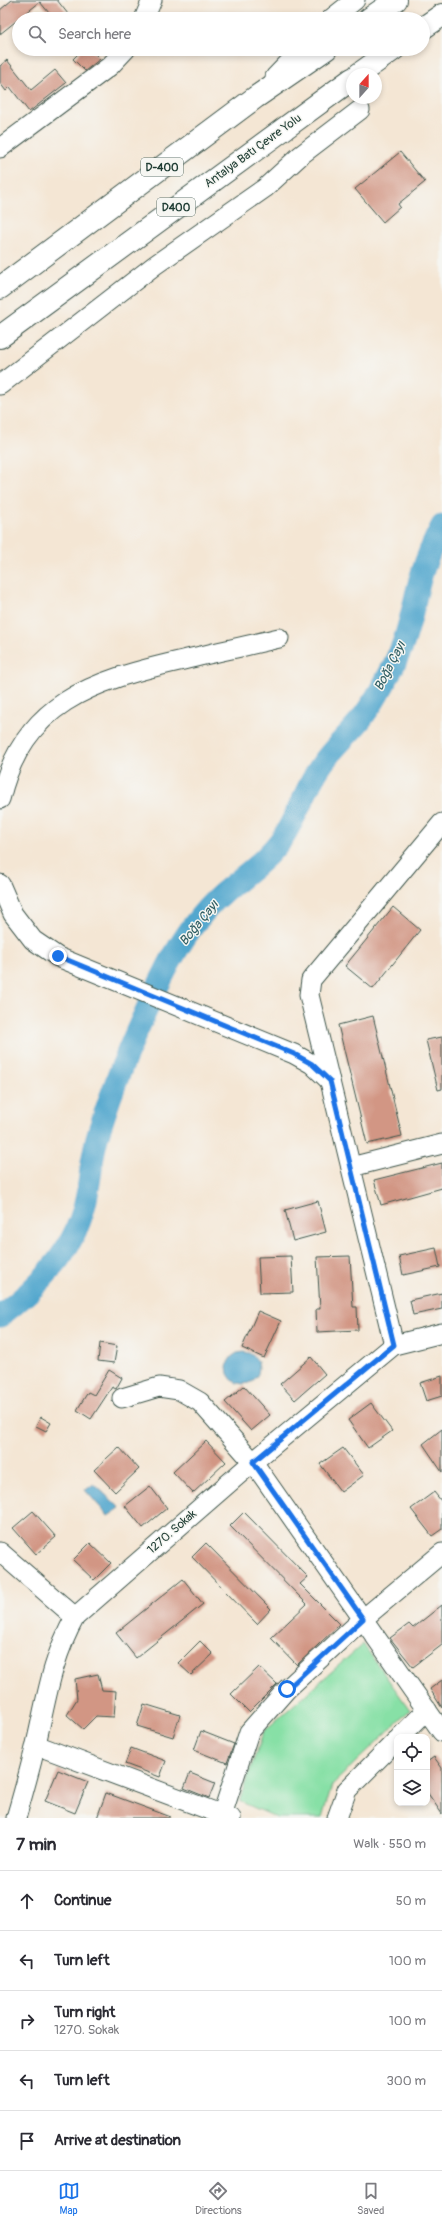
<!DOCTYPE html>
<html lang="en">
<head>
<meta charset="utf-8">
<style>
  :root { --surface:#fff; --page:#f7f7f7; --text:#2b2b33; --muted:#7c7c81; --line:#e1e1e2; --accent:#1a73e8 }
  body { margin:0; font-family:Pangolin,sans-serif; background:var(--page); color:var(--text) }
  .controls { position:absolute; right:12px; bottom:12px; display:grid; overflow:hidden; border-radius:8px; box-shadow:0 2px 6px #0003 }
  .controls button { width:36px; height:36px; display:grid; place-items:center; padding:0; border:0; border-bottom:1px solid var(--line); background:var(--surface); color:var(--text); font:20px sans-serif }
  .compass { position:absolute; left:346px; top:68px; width:36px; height:36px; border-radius:50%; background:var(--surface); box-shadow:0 2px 6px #0003; rotate:21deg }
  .stop { position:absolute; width:12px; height:12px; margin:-9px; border:3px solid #1a73e8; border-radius:50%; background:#fff }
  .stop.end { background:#1a73e8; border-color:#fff; box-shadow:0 1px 4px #0008 }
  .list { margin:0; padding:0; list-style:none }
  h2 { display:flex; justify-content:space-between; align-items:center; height:52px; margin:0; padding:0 16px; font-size:17px }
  h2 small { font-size:13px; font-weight:400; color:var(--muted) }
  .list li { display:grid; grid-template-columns:26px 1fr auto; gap:12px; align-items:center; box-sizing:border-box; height:60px; padding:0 16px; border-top:1px solid var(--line) }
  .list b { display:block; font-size:15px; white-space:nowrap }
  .list p { margin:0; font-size:13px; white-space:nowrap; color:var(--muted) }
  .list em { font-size:13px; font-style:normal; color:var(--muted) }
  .icon { flex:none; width:22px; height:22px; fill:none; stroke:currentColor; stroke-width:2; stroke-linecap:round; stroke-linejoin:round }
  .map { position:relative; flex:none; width:442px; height:1818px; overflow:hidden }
  .search { position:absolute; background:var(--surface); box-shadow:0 2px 6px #0003; left:12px; right:12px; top:12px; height:44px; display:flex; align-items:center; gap:10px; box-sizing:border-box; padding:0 14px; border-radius:22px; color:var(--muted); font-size:15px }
  .sheet { height:352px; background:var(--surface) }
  nav { display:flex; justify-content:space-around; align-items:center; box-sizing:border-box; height:56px; border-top:1px solid var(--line); background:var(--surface); font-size:11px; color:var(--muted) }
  nav a { display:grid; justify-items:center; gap:2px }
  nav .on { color:var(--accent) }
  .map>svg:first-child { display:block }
</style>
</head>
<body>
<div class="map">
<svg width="442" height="1818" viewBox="0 0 442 1818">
  <rect width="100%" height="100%" fill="#f6f6f2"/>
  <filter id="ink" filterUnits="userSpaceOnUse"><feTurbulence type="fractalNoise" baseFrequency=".025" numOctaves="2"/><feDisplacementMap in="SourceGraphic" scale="8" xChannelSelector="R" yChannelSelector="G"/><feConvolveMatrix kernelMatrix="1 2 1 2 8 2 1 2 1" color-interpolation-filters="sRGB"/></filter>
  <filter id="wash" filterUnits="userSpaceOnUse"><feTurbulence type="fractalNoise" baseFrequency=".012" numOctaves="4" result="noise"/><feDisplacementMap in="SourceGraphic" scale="16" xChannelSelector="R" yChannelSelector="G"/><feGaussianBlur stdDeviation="0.9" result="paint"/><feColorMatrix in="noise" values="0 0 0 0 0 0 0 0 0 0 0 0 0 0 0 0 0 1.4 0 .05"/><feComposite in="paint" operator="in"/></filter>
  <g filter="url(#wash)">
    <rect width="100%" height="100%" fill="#f4e6d4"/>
    <path fill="#87e0a6" stroke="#538e6d" d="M363,1644L410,1710L332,1785L322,1818H278L239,1801L264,1731Z"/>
    <g fill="#52a7ce" stroke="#387281">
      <circle cx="243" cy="1368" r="16"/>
      <path d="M94,1484L120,1508L108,1516L85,1490Z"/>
    </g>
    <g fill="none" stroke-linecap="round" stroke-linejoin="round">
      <path stroke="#52a7ce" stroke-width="23" d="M0,1316C38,1287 73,1253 85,1204C91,1180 91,1155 99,1131C116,1077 141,1018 167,968C181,941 199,914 222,894C244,875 266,861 283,837C298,815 305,789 320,767C332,748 349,735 362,718C377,698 391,673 401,649C411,625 414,598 422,573C427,557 434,541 442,526"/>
    </g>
    <g id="blocks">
      <g fill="#d29684">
        <path d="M12,0H57L72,19H54L40,2L0,34V10Z"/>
        <path d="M83,49H90L100,59L85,71L73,59Z"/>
        <path d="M7,60L31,90L55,70L66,83L29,112L10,87L6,91L0,83V66Z"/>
        <path d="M400,152L425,182L398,204L400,207L383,222L355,189Z"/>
        <path d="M393,907L420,930L373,989L345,966Z"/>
        <path d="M373,1016L402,1136L367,1144L338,1025Z"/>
        <path d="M442,1037V1089L438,1090L426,1040Z"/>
        <path d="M442,1163V1188L381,1205L374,1180Z"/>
        <path d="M318,1201L326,1232L293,1241L285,1210Z"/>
        <path d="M436,1248L440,1267L403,1275L399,1256Z"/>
        <path d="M291,1256L293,1292L260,1293L258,1257Z"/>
        <path d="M350,1256L353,1307H357L358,1330L317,1332L316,1309H320L317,1257Z"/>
        <path d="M442,1293V1309L413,1315L410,1300Z"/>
        <path d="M258,1311L281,1321L264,1358L242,1348Z"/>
        <path d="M100,1343L117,1346L114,1363L98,1361Z"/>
        <path d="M311,1357L325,1374L295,1400L280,1384Z"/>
        <path d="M109,1370L122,1378L116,1389L112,1387L91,1419L77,1410L88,1392L94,1395Z"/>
        <path d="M442,1376V1396L426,1401L420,1383Z"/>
        <path d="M244,1386L270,1415L251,1431L225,1402Z"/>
        <path d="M371,1403L392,1431L368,1448L348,1420Z"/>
        <path d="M41,1417L51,1423L46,1431L36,1426Z"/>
        <path d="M442,1429V1472L423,1444Z"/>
        <path d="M206,1441L226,1462L193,1493L173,1472Z"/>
        <path d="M119,1447L139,1469L115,1492L94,1470Z"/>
        <path d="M343,1448L364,1475L341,1492L320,1464Z"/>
        <path d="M150,1486L167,1508L143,1528L125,1506Z"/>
        <path d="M434,1492L442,1502V1529L432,1536L411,1509Z"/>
        <path d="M33,1511L56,1537L36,1554L13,1528Z"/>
        <path d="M244,1512L308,1577L300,1584L340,1624L297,1665L271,1638L307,1604L230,1526Z"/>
        <path d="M90,1543L111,1563L94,1580L73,1560Z"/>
        <path d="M206,1543L271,1609L257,1624L192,1557Z"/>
        <path d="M183,1579L203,1604L136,1658L116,1633Z"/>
        <path d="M442,1605V1645L413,1667L390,1638L409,1624L413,1628Z"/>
        <path d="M200,1641L213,1654L191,1675L178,1663Z"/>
        <path d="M259,1667L277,1684L249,1712L231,1694Z"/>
        <path d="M98,1674L102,1690L116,1691L114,1717L96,1716L83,1729L67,1715L77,1699L75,1679Z"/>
        <path d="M442,1680V1708L430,1689Z"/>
        <path d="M144,1704L180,1715L173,1737L137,1726Z"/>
        <path d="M201,1731L234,1744L227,1763L194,1750Z"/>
        <path d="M131,1748L166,1761L160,1777L125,1764Z"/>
        <path d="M434,1757L442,1768V1814L427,1792V1762Z"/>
        <path d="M58,1770L88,1782L75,1813L45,1801Z"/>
        <path d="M190,1773L215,1783L209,1798L184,1788Z"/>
        <path d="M106,1793L171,1817L170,1818H97Z"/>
      </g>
    </g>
  </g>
  <g filter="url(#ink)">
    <use href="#blocks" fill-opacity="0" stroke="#3f564c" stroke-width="1"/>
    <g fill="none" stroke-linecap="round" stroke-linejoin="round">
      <defs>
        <g id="minor">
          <path d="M144,19L152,0"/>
          <path d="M331,19L355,0"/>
          <path d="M275,77L302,49"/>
          <path d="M0,148L110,66L126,49"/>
          <path d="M0,385L155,265L265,188L301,155L360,110"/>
          <path d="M0,799C23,703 92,681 179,661C212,653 246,646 279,638"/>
          <path d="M0,884L13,914L33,940L58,957L294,1054L312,1064L330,1081"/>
          <path d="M351,1167L442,1144"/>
          <path d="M394,1345L309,995L311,980L442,823"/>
          <path d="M122,1398L159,1387L179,1390L200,1402L253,1462L442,1732"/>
          <path d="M0,1552L75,1617"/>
          <path d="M400,1737L427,1710"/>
          <path d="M36,1745L231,1818"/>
          <path d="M222,1815L249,1732L287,1689L363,1619L442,1553"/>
          <path d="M16,1818C23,1794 30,1769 36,1744C47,1697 51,1661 75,1617L253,1462L394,1345L442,1333"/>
          <path d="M337,1818L347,1790L397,1740"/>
        </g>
        <g id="highway">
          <path d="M369,19L396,0"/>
          <path d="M423,28L442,15"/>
          <path d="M359,74L394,49"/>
          <path d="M0,288L256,97L326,49"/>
          <path d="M0,337L352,79"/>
        </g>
      </defs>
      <use href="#minor" stroke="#3f564c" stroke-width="21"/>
      <use href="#highway" stroke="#3f564c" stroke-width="24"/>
      <use href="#minor" stroke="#fff" stroke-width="19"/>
      <use href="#highway" stroke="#fff" stroke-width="22"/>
    </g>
  </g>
  <g fill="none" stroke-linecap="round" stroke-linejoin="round" filter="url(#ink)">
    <path stroke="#1a73e8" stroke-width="5" d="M58,956L294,1054L312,1064L330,1081L394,1345L253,1462L363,1619L287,1689"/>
  </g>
  <g text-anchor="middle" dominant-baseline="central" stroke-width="3" stroke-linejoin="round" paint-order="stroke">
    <g fill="#f6f6f2" stroke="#60746d" stroke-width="1">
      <rect x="141" y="158" width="42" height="18" rx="3"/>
      <rect x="157" y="198" width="38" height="18" rx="3"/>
    </g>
    <g font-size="11" font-weight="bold" fill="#1f3d34">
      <text x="162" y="167">D-400</text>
      <text x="176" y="207">D400</text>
    </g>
    <g font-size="12" fill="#1f3d34" stroke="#f6f6f2">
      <text transform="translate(253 151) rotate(-36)">Antalya Batı Çevre Yolu</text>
      <text transform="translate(172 1532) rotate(-41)">1270. Sokak</text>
    </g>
    <g font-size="13" font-style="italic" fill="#2e5d62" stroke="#f6f6f2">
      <text transform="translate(390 666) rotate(-63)">Boğa Çayı</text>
      <text transform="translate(199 923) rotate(-51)">Boğa Çayı</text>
    </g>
  </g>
</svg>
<div class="controls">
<button><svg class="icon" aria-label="locate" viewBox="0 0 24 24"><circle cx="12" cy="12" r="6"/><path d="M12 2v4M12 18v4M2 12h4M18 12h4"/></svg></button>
<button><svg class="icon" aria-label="layers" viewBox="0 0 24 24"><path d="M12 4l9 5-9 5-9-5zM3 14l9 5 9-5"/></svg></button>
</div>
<svg class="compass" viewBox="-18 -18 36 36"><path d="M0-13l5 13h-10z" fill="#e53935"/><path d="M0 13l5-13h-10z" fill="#7c7c81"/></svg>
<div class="stop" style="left:287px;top:1689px"></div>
<div class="stop end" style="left:58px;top:956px"></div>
<div class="search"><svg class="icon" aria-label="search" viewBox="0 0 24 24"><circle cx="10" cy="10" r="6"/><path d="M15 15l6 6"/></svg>Search here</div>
</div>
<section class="sheet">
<h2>7 min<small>Walk · 550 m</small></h2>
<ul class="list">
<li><svg class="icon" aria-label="ahead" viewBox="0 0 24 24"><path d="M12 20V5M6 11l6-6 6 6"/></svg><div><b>Continue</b></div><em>50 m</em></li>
<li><svg class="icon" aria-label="left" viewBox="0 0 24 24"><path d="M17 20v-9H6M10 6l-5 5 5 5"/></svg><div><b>Turn left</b></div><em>100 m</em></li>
<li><svg class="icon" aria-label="right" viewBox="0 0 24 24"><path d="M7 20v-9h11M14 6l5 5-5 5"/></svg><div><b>Turn right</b><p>1270. Sokak</p></div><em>100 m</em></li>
<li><svg class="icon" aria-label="left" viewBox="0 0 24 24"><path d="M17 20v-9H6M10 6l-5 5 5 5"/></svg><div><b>Turn left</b></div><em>300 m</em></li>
<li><svg class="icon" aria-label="arrive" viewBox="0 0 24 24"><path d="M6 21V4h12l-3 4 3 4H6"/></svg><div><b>Arrive at destination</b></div></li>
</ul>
</section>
<nav>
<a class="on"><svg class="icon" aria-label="map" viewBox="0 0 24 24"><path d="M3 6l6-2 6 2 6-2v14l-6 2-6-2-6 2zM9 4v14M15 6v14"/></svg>Map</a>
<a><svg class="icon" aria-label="directions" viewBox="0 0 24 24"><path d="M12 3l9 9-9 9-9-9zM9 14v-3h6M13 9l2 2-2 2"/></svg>Directions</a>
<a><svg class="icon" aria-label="saved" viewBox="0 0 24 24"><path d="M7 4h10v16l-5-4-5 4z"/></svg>Saved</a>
</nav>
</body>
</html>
